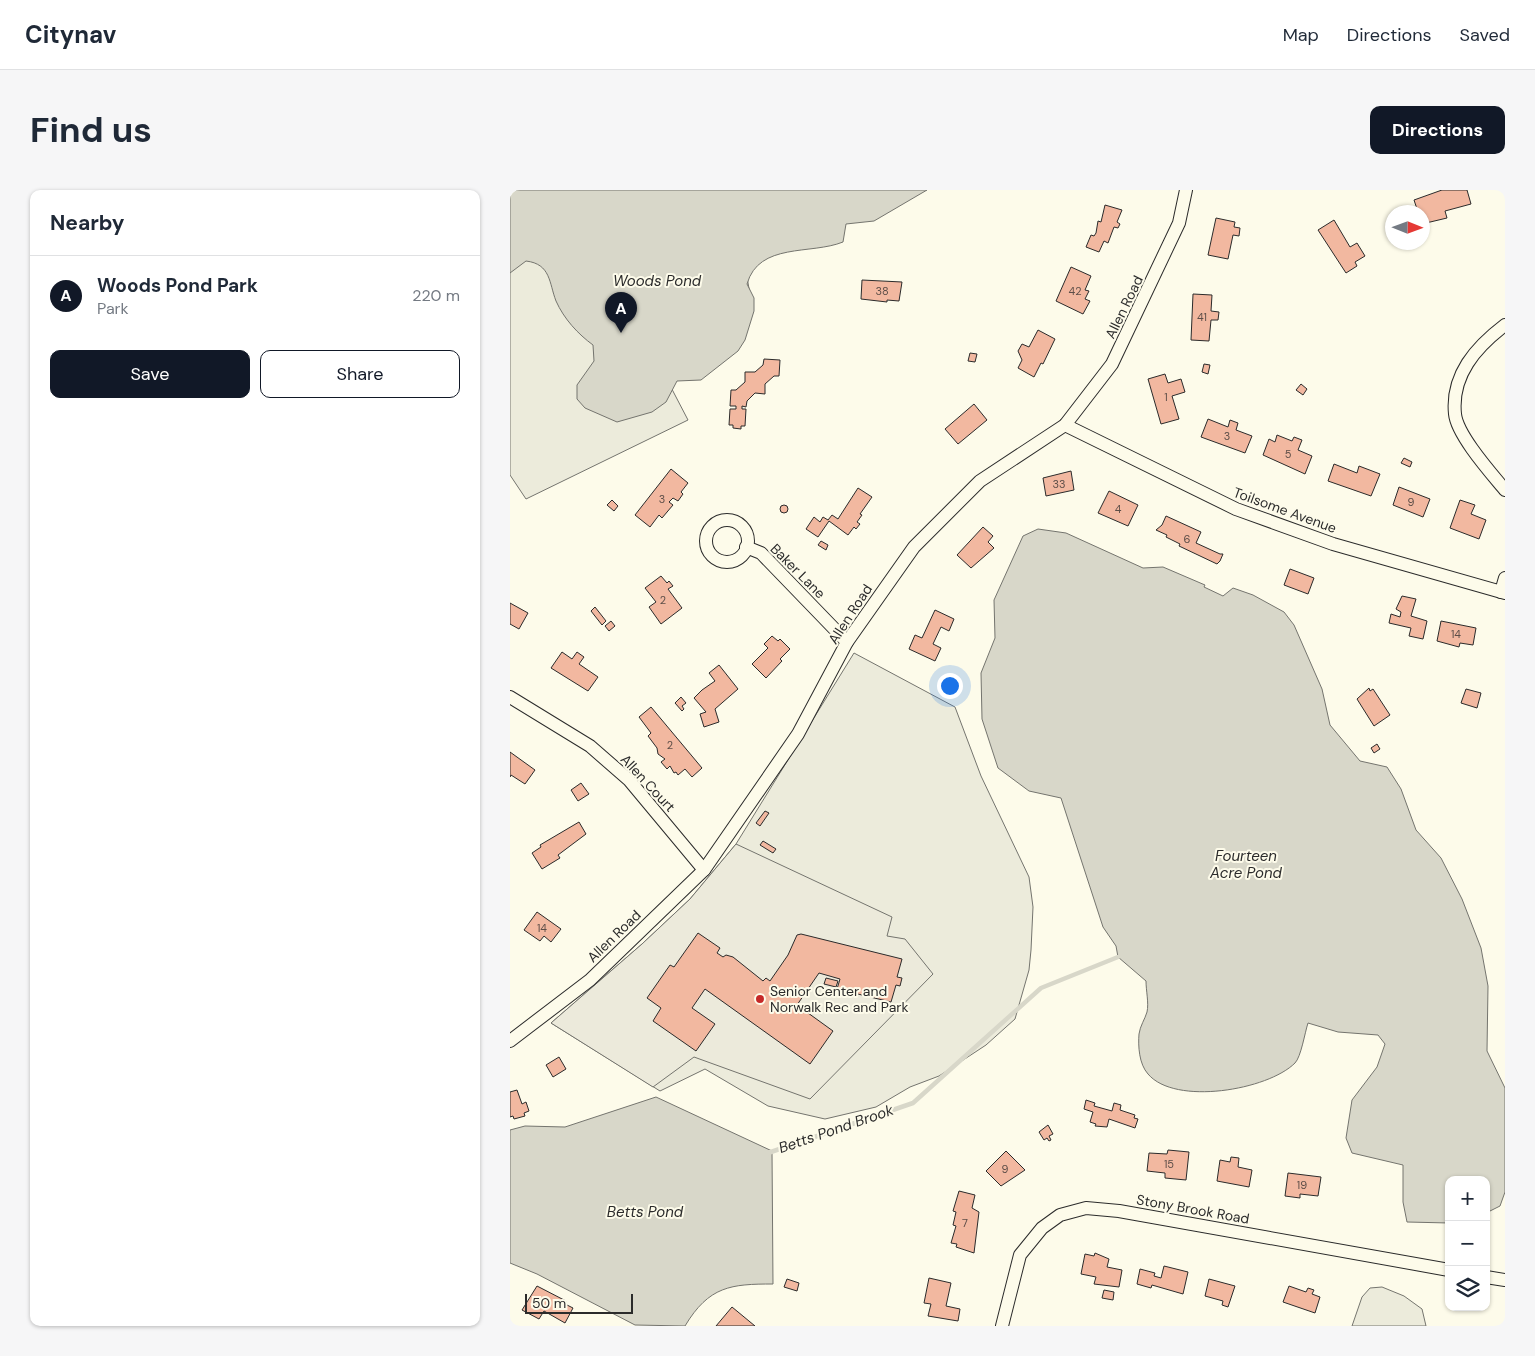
<!DOCTYPE html>
<html lang="en">
<head>
<meta charset="utf-8">
<style>
  :root { --surface:#fff; --page:#f6f6f7; --text:#1f2937; --muted:#747a83; --line:#e0e1e3; --accent:#111827 }
  body { margin:0; font-family:"DM Sans",sans-serif; background:var(--page); color:var(--text) }
  .controls { position:absolute; right:15px; bottom:15px; display:grid; overflow:hidden; border-radius:10px; box-shadow:0 1px 4px #0004 }
  .controls button { width:45px; height:45px; display:grid; place-items:center; padding:0; border:0; border-bottom:1px solid var(--line); background:var(--surface); color:var(--text); font:25px sans-serif }
  .compass { position:absolute; left:875px; top:15px; width:45px; height:45px; border-radius:50%; background:var(--surface); box-shadow:0 1px 4px #0004; rotate:91deg }
  .scale { position:absolute; left:15px; bottom:12px; width:108px; box-sizing:border-box; padding-left:5px; border:2px solid #2b2b2b; border-top:0; font-size:14px; line-height:18px; white-space:nowrap; color:#2b2b2b; -webkit-text-stroke:4px #fdfbea; paint-order:stroke }
  .you { position:absolute; left:439px; top:495px; width:18px; height:18px; margin:-12px; border:4px solid #fff; border-radius:50%; background:#1a73e8; box-shadow:0 0 0 8px #1a73e833 }
  .badge { display:grid; place-items:center; width:32px; height:32px; border-radius:50%; background:var(--accent); color:#fff; font-size:16px; font-weight:700 }
  .pin { position:absolute; translate:-50% -41px; filter:drop-shadow(0 1px 2px #0008) }
  .pin::after { content:''; position:absolute; top:26px; width:18px; height:15px; background:inherit; clip-path:polygon(0 0,100% 0,50% 100%) }
  .list { margin:0; padding:0; list-style:none }
  h2 { display:flex; justify-content:space-between; align-items:center; height:65px; margin:0; padding:0 20px; font-size:21px }
  h2 small { font-size:16px; font-weight:400; color:var(--muted) }
  .list li { display:grid; grid-template-columns:32px 1fr auto; gap:15px; align-items:center; box-sizing:border-box; height:80px; padding:0 20px; border-top:1px solid var(--line) }
  .list b { display:block; font-size:19px; white-space:nowrap }
  .list p { margin:0; font-size:16px; white-space:nowrap; color:var(--muted) }
  .list em { font-size:16px; font-style:normal; color:var(--muted) }
  .actions { display:flex; gap:10px; padding:15px 20px }
  .actions a { flex:1; padding:11px 0; border:1px solid var(--accent); border-radius:10px; text-align:center; font-size:18px; color:var(--accent) }
  .actions .main { background:var(--accent); color:#fff }
  .icon { flex:none; width:28px; height:28px; fill:none; stroke:currentColor; stroke-width:2; stroke-linecap:round; stroke-linejoin:round }
  .map { position:relative; flex:none; width:995px; height:1136px; overflow:hidden; border-radius:10px }
  header { display:flex; align-items:center; gap:30px; box-sizing:border-box; height:70px; padding:0 25px; background:var(--surface); border-bottom:1px solid var(--line) }
  header strong { font-size:24px }
  nav { display:flex; gap:28px; margin-inline-start:auto; font-size:18px }
  .intro { display:flex; align-items:center; justify-content:space-between; box-sizing:border-box; height:120px; padding:0 30px }
  h1 { margin:0; font-size:35px }
  .button { padding:12px 22px; border-radius:10px; background:var(--accent); color:#fff; font-size:18px; font-weight:700 }
  main { display:flex; gap:30px; padding:0 30px }
  aside { flex:1; background:var(--surface); border-radius:10px; box-shadow:0 1px 4px #0004 }
  .map>svg:first-child { display:block }
</style>
</head>
<body>
<header>
<strong>Citynav</strong>
<nav><a>Map</a><a>Directions</a><a>Saved</a></nav>
</header>
<div class="intro"><h1>Find us</h1><a class="button">Directions</a></div>
<main>
<aside>
<h2>Nearby<small></small></h2>
<ul class="list">
<li><span class="badge">A</span><div><b>Woods Pond Park</b><p>Park</p></div><em>220 m</em></li>
</ul>
<div class="actions"><a class="main">Save</a><a>Share</a></div>
</aside>
<div class="map">
<svg width="995" height="1136" viewBox="0 0 995 1136">
  <rect width="100%" height="100%" fill="#fdfbea"/>
  <g fill="#ecebdb" stroke="#74746e">
    <path d="M0,0L282,41L244,73L237,87L242,116L153,182L178,230L16,309L0,285Z"/>
    <path d="M344,463L445,517L471,586L519,687L523,717L521,760L519,780L505,829L476,855L429,886L400,897L366,917L315,929L258,916L195,879L150,901L41,833L132,754L180,709L226,654Z"/>
    <path d="M872,1097L894,1106L912,1119L916,1136H842L852,1107L860,1098Z"/>
  </g>
  <path fill="#eceadb" stroke="#74746e" d="M226,654L382,727L377,746L395,749L423,784L300,909L184,867L143,897L41,833L132,754L180,709Z"/>
  <g fill="#d8d7c9" stroke="#74746e">
    <path d="M0,0H417L364,31L336,34L333,52C301,65 249,52 237,94L244,108V121L235,150L228,161L191,190L167,191L156,212L142,222L107,232L75,218L67,209V195L84,171L83,155C68,144 54,129 46,111C39,93 41,74 16,71L0,83Z"/>
    <path d="M528,339L556,343L633,378L653,377L695,395L694,397L713,406L723,398L743,405L774,422L784,435L812,499L820,535L850,571L877,577L891,599L906,640L931,668L952,709L971,758L978,796L977,861L995,898V1002L990,1016L976,1023V990H939V1033L897,1032L893,1012V975L842,963L836,948L842,910L867,877L875,854L868,845L828,842L798,833C795,842 791,867 785,873C758,900 665,916 638,884C629,874 628,856 629,844C630,836 635,829 637,822C639,813 636,801 636,791L608,767L606,756L593,737L551,608L519,601L488,578L472,529L471,483L485,448L484,410L513,346Z"/>
    <path d="M146,907L262,961L263,1094C221,1094 199,1096 175,1136L125,1135L27,1084L0,1073V940L15,936L55,937Z"/>
  </g>
  <g fill="none" stroke-linecap="round" stroke-linejoin="round">
    <path stroke="#d8d7c9" stroke-width="4.5" d="M258,963L403,913L531,798L608,767"/>
  </g>
  <g fill="#f2b8a0" stroke="#2b2b2b">
    <path d="M932,0H957L961,14L935,21L937,28L916,33L912,22H908L904,10Z"/>
    <path d="M595,15L612,20L607,32L610,34L608,38L604,37L598,53L594,51L589,62L576,57L581,45L584,46L586,43L588,31L591,32Z"/>
    <path d="M706,28L725,32L724,37L730,38L729,46L723,45L718,69L698,65Z"/>
    <path d="M824,30L840,57L847,53L855,66L845,72L847,76L836,83L808,40Z"/>
    <path d="M561,77L581,86L575,100L579,101L575,109L580,111L573,124L546,111Z"/>
    <path d="M352,90L392,92L389,111L377,110V112L351,109Z"/>
    <path d="M683,104L702,105L701,121L709,122L708,130H701L699,151L681,150Z"/>
    <path d="M528,140L545,149L533,174L531,173L524,187L508,178L512,170L508,161L512,154L519,157Z"/>
    <path d="M460,163L467,164L465,172L458,171Z"/>
    <path d="M254,169L270,170L269,186H264L255,194V204L245,203L237,211L236,217L232,216V219H236L235,236H231V239L223,238V235H219L220,219H226V216H220L221,200H226L235,192V182H245L253,175Z"/>
    <path d="M694,174L700,175L698,184L692,182Z"/>
    <path d="M655,184L658,193L671,189L675,202L662,206L669,229L651,234L638,189Z"/>
    <path d="M791,194L797,199L793,205L786,200Z"/>
    <path d="M464,214L477,230L448,254L435,239Z"/>
    <path d="M698,229L718,237L720,230L728,233L726,240L742,246L735,263L691,247Z"/>
    <path d="M767,245L782,251L784,247L792,250L788,260L802,266L795,284L753,265L759,249L765,252Z"/>
    <path d="M894,268L902,272L900,277L891,273Z"/>
    <path d="M824,274L847,283L849,276L870,284L861,306L818,291Z"/>
    <path d="M161,279L178,293L171,302L173,304L168,311L163,308L159,312L163,315L152,328L149,325L140,337L125,325Z"/>
    <path d="M561,281L564,300L536,306L533,288Z"/>
    <path d="M889,297L920,309L913,327L883,315Z"/>
    <path d="M348,298L362,307L350,324L352,325L347,332L350,334L346,339L344,337L338,345L319,331L308,347L296,339L304,327L310,332L313,327L318,330L322,325L328,329Z"/>
    <path d="M599,301L628,315L618,336L588,323Z"/>
    <path d="M102,310L108,316L104,321L97,315Z"/>
    <path d="M950,310L965,315L961,324L976,330L969,349L940,338Z"/>
    <circle cx="274" cy="319" r="4"/>
    <path d="M656,326L691,342L686,353L710,364H713L710,371L707,374L669,356L670,354L656,347L657,345L646,340L652,335Z"/>
    <path d="M473,337L483,346L478,352L484,358L461,378L447,365Z"/>
    <path d="M311,351L318,355L316,360L308,355Z"/>
    <path d="M780,379L804,388L798,404L774,395Z"/>
    <path d="M151,386L157,393L159,391L163,396L158,399L172,418L151,434L139,417L146,412L135,398Z"/>
    <path d="M892,406L906,409L901,426L917,431L913,449L899,446L901,438L879,433L881,424L890,427L891,422L886,419Z"/>
    <path d="M0,413L18,423L9,439L0,434Z"/>
    <path d="M85,417L96,431L92,435L81,421Z"/>
    <path d="M425,420L444,429L439,441L431,437L423,454L431,458L425,471L399,459L405,445L412,448Z"/>
    <path d="M101,431L105,436L99,441L95,436Z"/>
    <path d="M931,431L966,438L963,455L950,453L949,457L927,451Z"/>
    <path d="M262,446L268,451L270,449L280,459L270,469L272,471L256,488L242,474L258,458L254,454Z"/>
    <path d="M52,462L62,469L67,462L74,467L69,474L88,487L78,501L41,478Z"/>
    <path d="M209,475L228,499L205,519L209,532L194,537L190,524L196,522L184,508L192,500L205,491L199,483Z"/>
    <path d="M859,498L860,501L863,499L880,525L864,536L847,509Z"/>
    <path d="M956,499L971,503L967,518L951,513Z"/>
    <path d="M171,507L176,513L172,516L174,519L172,521L165,513Z"/>
    <path d="M141,517L192,578L182,587L175,579L168,585L166,582L164,583L160,576L157,579L151,572L155,569L148,564L147,558L138,546L141,543L129,527Z"/>
    <path d="M867,554L870,559L864,563L861,558Z"/>
    <path d="M0,562L25,580L15,594L1,585L0,587Z"/>
    <path d="M71,593L79,604L68,611L61,600Z"/>
    <path d="M255,621L259,623L250,636L246,633Z"/>
    <path d="M69,632L76,644L48,665L50,668L32,679L22,663L31,657L30,655Z"/>
    <path d="M253,651L266,659L263,663L250,655Z"/>
    <path d="M27,722L51,739L41,752L34,746L30,751L14,740Z"/>
    <path d="M188,743L210,758L207,763L213,767L216,765L223,767L253,791L256,788L260,791L278,765L287,745L291,744L392,769L387,787L392,788L390,796L386,795L381,812L327,799L330,789L309,783L287,815L323,841L300,874L195,799L182,818L205,834L186,861L143,831L151,818L137,808L160,775L164,777Z"/>
    <path d="M316,788L328,791L326,797L314,794Z"/>
    <path d="M49,867L56,879L43,887L36,875Z"/>
    <path d="M7,900L12,914L16,912L19,921L14,923L15,926L4,929L3,926L0,927V902Z"/>
    <path d="M576,910L585,913L584,916L602,921L604,913L611,915L610,920L625,925L624,928L628,929L625,938L599,929L597,937L585,936L586,934L580,932L583,922L574,919Z"/>
    <path d="M538,935L543,944L539,946L541,950L539,951L537,948L534,950L529,942Z"/>
    <path d="M658,960L679,962L676,990L655,988V983L637,981L639,963L657,964Z"/>
    <path d="M496,961L515,980L491,996L476,981Z"/>
    <path d="M721,967L729,968L728,977L742,980L739,997L707,991L710,970L720,972Z"/>
    <path d="M778,983L811,987L808,1006L790,1004V1008L775,1006Z"/>
    <path d="M449,1001L465,1005L462,1018L469,1022L464,1063L446,1057L447,1054L441,1053L446,1036L443,1035L446,1022L443,1021Z"/>
    <path d="M585,1063L599,1069L597,1077L612,1080L609,1097L584,1094L586,1087L571,1084L575,1064L584,1066Z"/>
    <path d="M654,1076L678,1082L673,1104L642,1095L641,1098L627,1094L630,1079L645,1083L644,1086L651,1088Z"/>
    <path d="M419,1088L441,1093L436,1116L450,1119L448,1131L418,1126L421,1114L414,1113Z"/>
    <path d="M277,1089L289,1093L287,1101L274,1097Z"/>
    <path d="M699,1089L725,1096L718,1117L712,1115L713,1111L695,1106Z"/>
    <path d="M27,1096L56,1111L55,1114L63,1118L55,1133L34,1121L29,1129L12,1120Z"/>
    <path d="M779,1096L796,1102L798,1098L804,1100L802,1104L810,1107L805,1123L773,1112Z"/>
    <path d="M594,1100L604,1102L603,1110L592,1108Z"/>
    <path d="M222,1117L245,1136H206Z"/>
  </g>
  <g fill="none" stroke-linecap="round" stroke-linejoin="round">
    <defs>
      <g id="street">
        <path d="M995,135C966,157 941,185 945,224C947,245 981,283 995,300"/>
        <path d="M555,235L726,319L823,354L995,403"/>
        <circle cx="217" cy="351" r="21"/>
        <path d="M236,357L251,363L337,452"/>
        <path d="M991,402L995,388"/>
        <path d="M0,507L80,556L119,590L194,680"/>
        <path d="M0,851L80,790L194,680L288,544L337,452L404,357L470,291L555,235L602,174L669,33L676,0"/>
        <path d="M976,1087L995,1090"/>
        <path d="M492,1136L510,1065L532,1038L550,1025L576,1018L609,1021L939,1080"/>
      </g>
    </defs>
    <use href="#street" stroke="#2b2b2b" stroke-width="14"/>
    <use href="#street" stroke="#fdfbea" stroke-width="12"/>
  </g>
  <circle fill="#c62828" stroke="#fdfbea" stroke-width="2" cx="250" cy="809" r="5"/>
  <g text-anchor="middle" dominant-baseline="central" stroke-width="4" stroke-linejoin="round" paint-order="stroke">
    <g font-size="11" fill="#5d4e48">
      <text x="372" y="101">38</text>
      <text x="565" y="101">42</text>
      <text x="692" y="127">41</text>
      <text x="656" y="207">1</text>
      <text x="717" y="246">3</text>
      <text x="778" y="264">5</text>
      <text x="549" y="294">33</text>
      <text x="152" y="309">3</text>
      <text x="901" y="312">9</text>
      <text x="608" y="319">4</text>
      <text x="677" y="349">6</text>
      <text x="153" y="410">2</text>
      <text x="946" y="444">14</text>
      <text x="160" y="555">2</text>
      <text x="32" y="738">14</text>
      <text x="659" y="974">15</text>
      <text x="495" y="979">9</text>
      <text x="792" y="995">19</text>
      <text x="455" y="1033">7</text>
    </g>
    <g font-size="14" fill="#2b2b2b" stroke="#fdfbea">
      <text transform="translate(614 117) rotate(-64)">Allen Road</text>
      <text transform="translate(775 320) rotate(20)">Toilsome Avenue</text>
      <text transform="translate(288 381) rotate(45)">Baker Lane</text>
      <text transform="translate(340 424) rotate(-57)">Allen Road</text>
      <text transform="translate(138 593) rotate(47)">Allen Court</text>
      <text transform="translate(104 746) rotate(-44)">Allen Road</text>
      <text transform="translate(683 1019) rotate(10)">Stony Brook Road</text>
    </g>
    <g font-size="14" fill="#2b2b2b" stroke="#fdfbea" text-anchor="start">
      <text x="260" y="801">Senior Center and<tspan x="260" dy="16">Norwalk Rec and Park</tspan></text>
    </g>
    <g font-size="15" font-style="italic" fill="#2b2b2b" stroke="#fdfbea">
      <text x="147" y="91">Woods Pond</text>
      <text x="736" y="666">Fourteen<tspan x="736" dy="17">Acre Pond</tspan></text>
      <text transform="translate(326 939) rotate(-19)">Betts Pond Brook</text>
      <text x="135" y="1022">Betts Pond</text>
    </g>
  </g>
</svg>
<div class="controls">
<button>+</button>
<button>−</button>
<button><svg class="icon" aria-label="layers" viewBox="0 0 24 24"><path d="M12 4l9 5-9 5-9-5zM3 14l9 5 9-5"/></svg></button>
</div>
<svg class="compass" viewBox="-18 -18 36 36"><path d="M0-13l5 13h-10z" fill="#e53935"/><path d="M0 13l5-13h-10z" fill="#747a83"/></svg>
<div class="scale">50 m</div>
<div class="you"></div>
<div class="pin badge" style="left:111px;top:143px">A</div>
</div>
</main>
</body>
</html>
